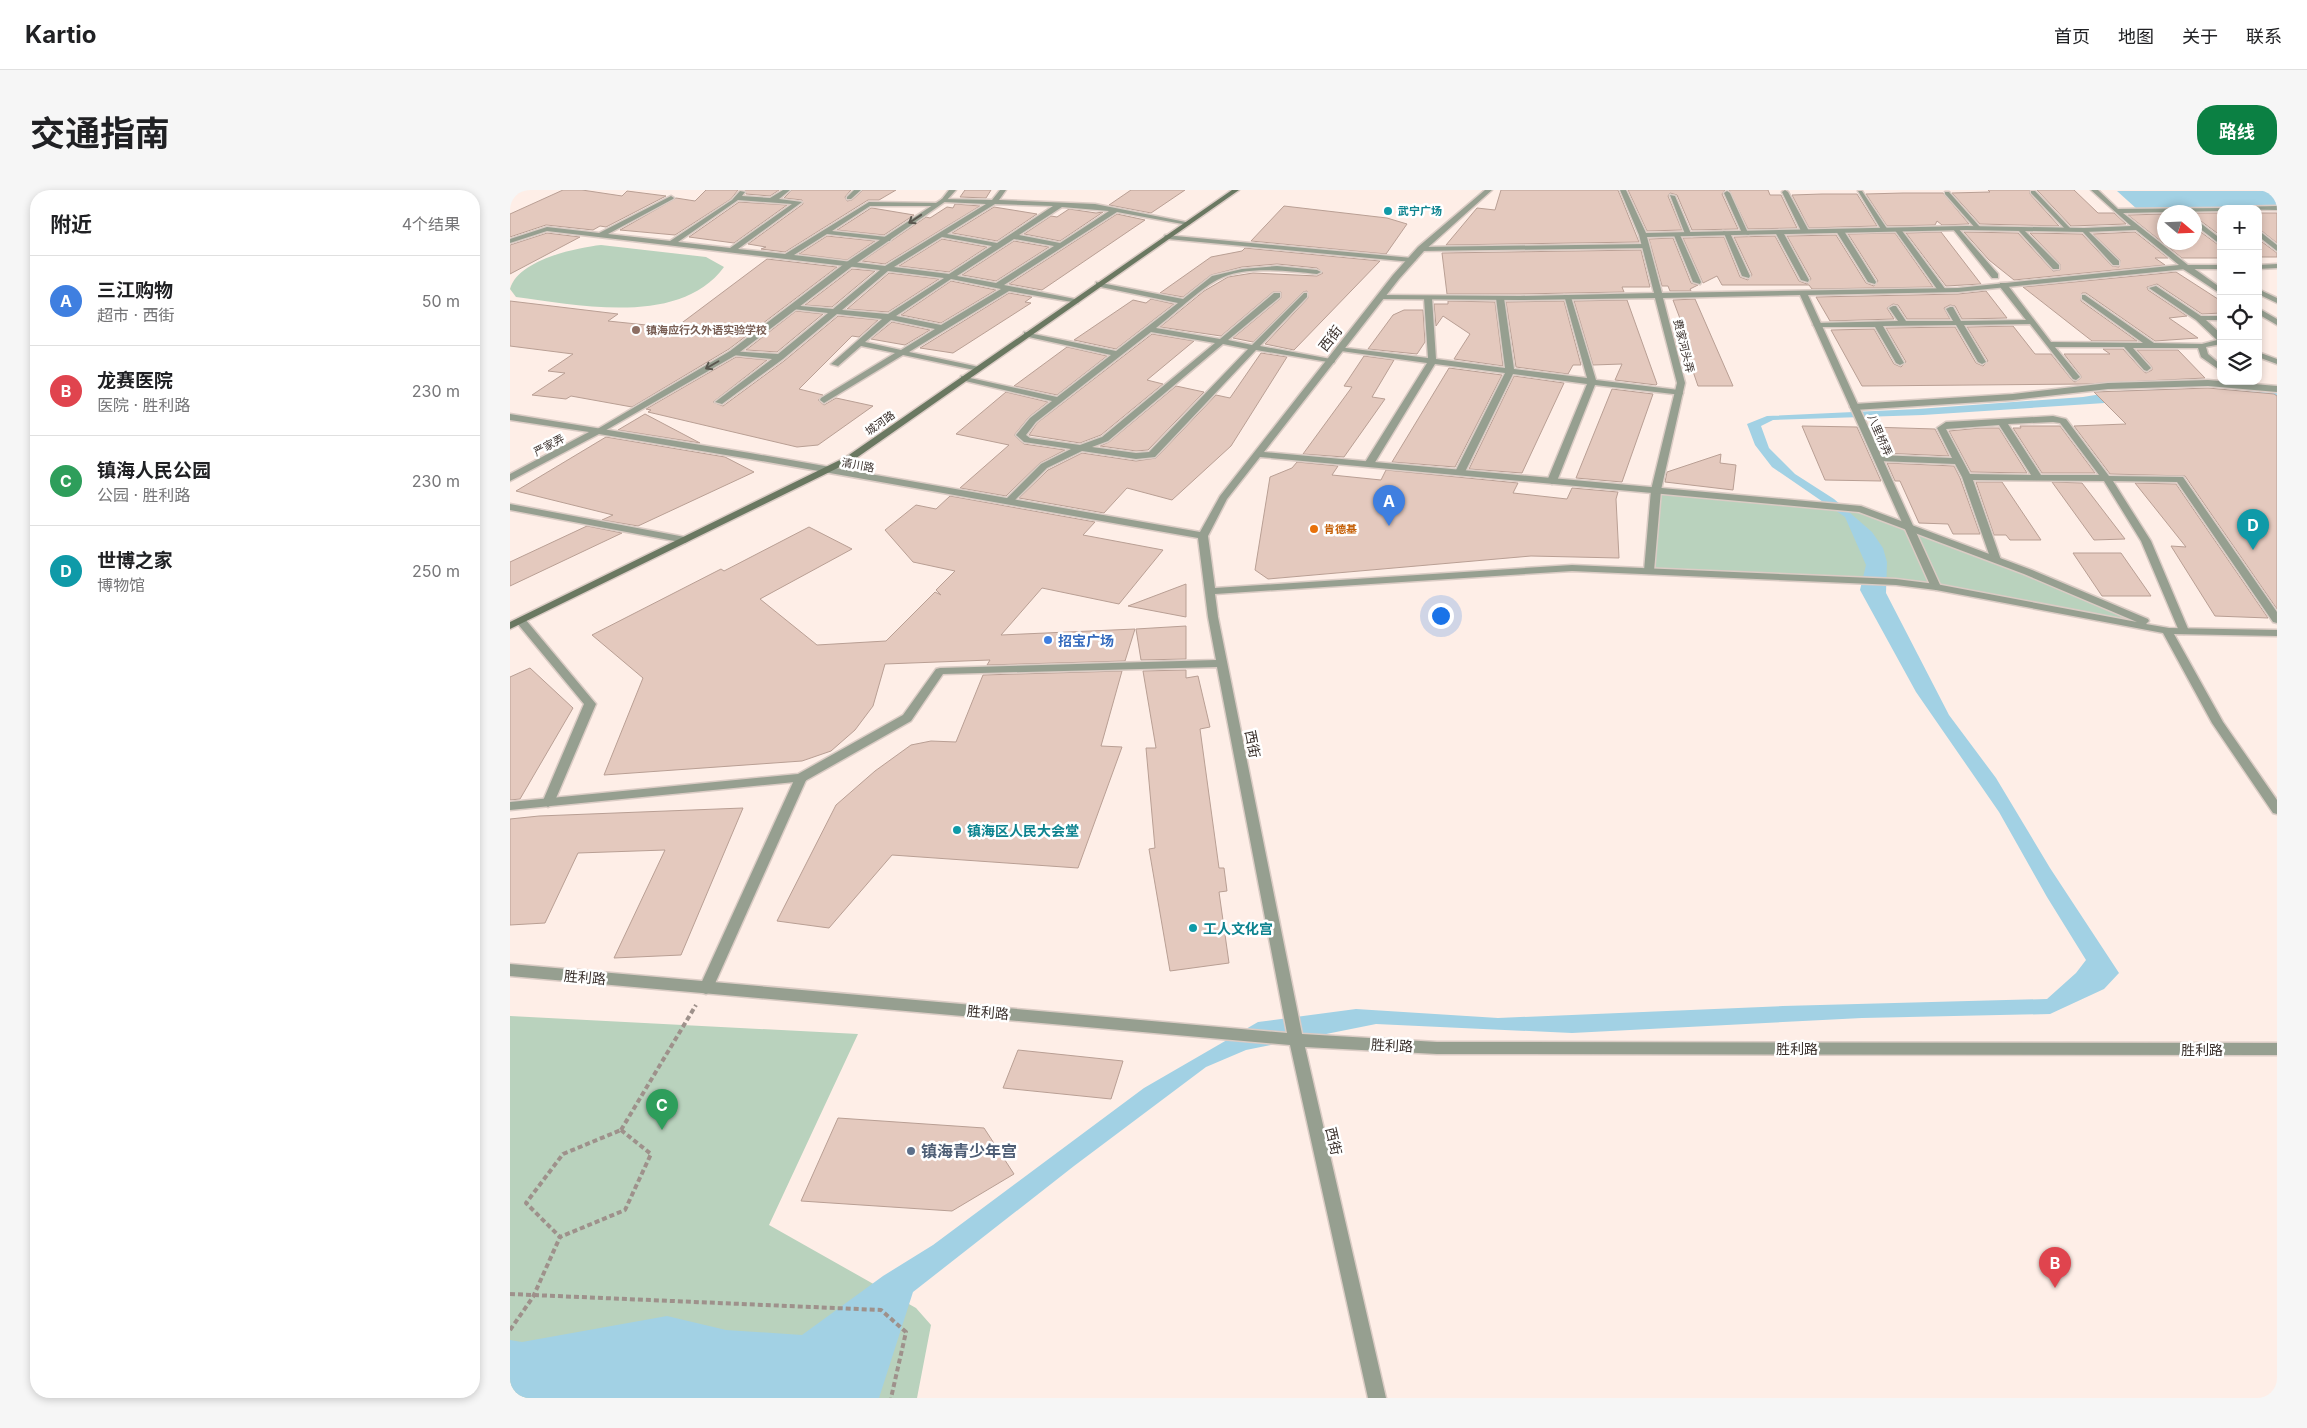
<!DOCTYPE html>
<html lang="zh">
<head>
<meta charset="utf-8">
<style>
  :root { --surface:#fff; --page:#f6f6f6; --text:#202124; --muted:#757577; --line:#e0e0e0; --accent:#0b8043 }
  body { margin:0; font-family:Inter,"Noto Sans SC",sans-serif; background:var(--page); color:var(--text) }
  .controls { position:absolute; right:15px; top:15px; display:grid; overflow:hidden; border-radius:10px; box-shadow:0 2px 8px #0003 }
  .controls button { width:45px; height:45px; display:grid; place-items:center; padding:0; border:0; border-bottom:1px solid var(--line); background:var(--surface); color:var(--text); font:25px sans-serif }
  .compass { position:absolute; left:1647px; top:15px; width:45px; height:45px; border-radius:50%; background:var(--surface); box-shadow:0 2px 8px #0003; rotate:109deg }
  .you { position:absolute; left:930px; top:425px; width:18px; height:18px; margin:-12px; border:4px solid #fff; border-radius:50%; background:#1a73e8; box-shadow:0 0 0 8px #1a73e833 }
  .badge { display:grid; place-items:center; width:32px; height:32px; border-radius:50%; background:var(--accent); color:#fff; font-size:16px; font-weight:700 }
  .pin { position:absolute; translate:-50% -41px; filter:drop-shadow(0 1px 2px #0008) }
  .pin::after { content:''; position:absolute; top:26px; width:18px; height:15px; background:inherit; clip-path:polygon(0 0,100% 0,50% 100%) }
  .list { margin:0; padding:0; list-style:none }
  h2 { display:flex; justify-content:space-between; align-items:center; height:65px; margin:0; padding:0 20px; font-size:21px }
  h2 small { font-size:16px; font-weight:400; color:var(--muted) }
  .list li { display:grid; grid-template-columns:32px 1fr auto; gap:15px; align-items:center; box-sizing:border-box; height:90px; padding:0 20px; border-top:1px solid var(--line) }
  .list b { display:block; font-size:19px; white-space:nowrap }
  .list p { margin:0; font-size:16px; white-space:nowrap; color:var(--muted) }
  .list em { font-size:16px; font-style:normal; color:var(--muted) }
  .icon { flex:none; width:28px; height:28px; fill:none; stroke:currentColor; stroke-width:2; stroke-linecap:round; stroke-linejoin:round }
  .map { position:relative; flex:none; width:1767px; height:1208px; overflow:hidden; border-radius:20px }
  header { display:flex; align-items:center; gap:30px; box-sizing:border-box; height:70px; padding:0 25px; background:var(--surface); border-bottom:1px solid var(--line) }
  header strong { font-size:24px }
  nav { display:flex; gap:28px; margin-inline-start:auto; font-size:18px }
  .intro { display:flex; align-items:center; justify-content:space-between; box-sizing:border-box; height:120px; padding:0 30px }
  h1 { margin:0; font-size:35px }
  .button { padding:12px 22px; border-radius:20px; background:var(--accent); color:#fff; font-size:18px; font-weight:700 }
  main { display:flex; gap:30px; padding:0 30px }
  aside { flex:1; background:var(--surface); border-radius:20px; box-shadow:0 2px 8px #0003 }
  .map>svg:first-child { display:block }
</style>
</head>
<body>
<header>
<strong>Kartio</strong>
<nav><a>首页</a><a>地图</a><a>关于</a><a>联系</a></nav>
</header>
<div class="intro"><h1>交通指南</h1><a class="button">路线</a></div>
<main>
<aside>
<h2>附近<small>4个结果</small></h2>
<ul class="list">
<li><span class="badge" style="background:#3f7fe0">A</span><div><b>三江购物</b><p>超市 · 西街</p></div><em>50 m</em></li>
<li><span class="badge" style="background:#e0444e">B</span><div><b>龙赛医院</b><p>医院 · 胜利路</p></div><em>230 m</em></li>
<li><span class="badge" style="background:#2e9e5b">C</span><div><b>镇海人民公园</b><p>公园 · 胜利路</p></div><em>230 m</em></li>
<li><span class="badge" style="background:#0f9aa8">D</span><div><b>世博之家</b><p>博物馆</p></div><em>250 m</em></li>
</ul>
</aside>
<div class="map">
<svg width="1767" height="1208" viewBox="0 0 1767 1208">
  <rect width="100%" height="100%" fill="#feeee7"/>
  <g fill="#b9d2bd">
    <path d="M91,55L196,67L214,77C170,137 68,115 6,107L0,99C8,70 65,58 91,55Z"/>
    <path d="M1146,300L1351,319L1657,441L1426,397L1139,381Z"/>
    <path d="M0,826L348,844L259,1035L406,1118L421,1135L407,1208H0Z"/>
  </g>
  <g fill="#a2d1e4">
    <path d="M1607,1H1767V18L1654,17L1628,20Z"/>
    <path d="M1658,199H1697L1767,203V210L1618,205L1595,213L1413,225L1263,230L1251,236L1259,258L1285,284L1324,309L1362,342L1373,358L1377,372L1376,403L1439,525L1486,588L1540,678L1609,783L1594,799L1540,824L1352,828L1062,843L866,834L736,860L696,877L564,976L403,1102L369,1208H0V1150L12,1152L157,1126L216,1140L292,1145L373,1086L423,1055L634,898L748,832L846,819L988,828L1273,816L1537,809L1566,783L1576,770L1537,707L1489,622L1406,502L1350,400L1356,375L1335,327L1262,277L1245,255L1237,234L1257,226L1408,219L1573,207L1610,201Z"/>
  </g>
  <g fill="#e4c9be" stroke="#b99f94">
    <path d="M53,0H72L112,6L117,1L156,6L96,37L90,36L83,40L36,35L0,47V24Z"/>
    <path d="M196,0H228L221,9L165,45L110,40L166,8L185,11Z"/>
    <path d="M235,0H269L260,6L236,4Z"/>
    <path d="M282,0H341L335,7L337,11L342,10L353,0H386L369,10H358L275,62L251,59L256,57L238,54L293,14L292,10L274,8Z"/>
    <path d="M455,0H481L476,8L450,7Z"/>
    <path d="M621,0H675L641,23L599,15Z"/>
    <path d="M991,0H1108L1129,52L936,55L967,18L985,20Z"/>
    <path d="M1118,0H1215L1212,4L1228,39L1182,40L1167,5L1160,3L1158,6L1172,40L1137,41Z"/>
    <path d="M1219,0H1258L1260,5H1271L1287,38L1238,39Z"/>
    <path d="M1478,0H1520V4L1549,36L1470,34L1442,3L1480,2Z"/>
    <path d="M1527,0H1564L1588,23H1604L1616,34L1561,36Z"/>
    <path d="M1393,3H1433L1459,34L1432,35L1427,31L1425,35L1377,36L1356,4Z"/>
    <path d="M1312,4H1347L1367,36L1299,38L1282,5Z"/>
    <path d="M229,12L277,15L224,53L179,47Z"/>
    <path d="M445,14L470,16L375,74L352,71L416,27L420,28L437,17L443,18Z"/>
    <path d="M774,16L877,28L897,34L876,64L741,51Z"/>
    <path d="M484,17L527,24L487,51L442,43Z"/>
    <path d="M361,18H362L404,25L374,45L327,40Z"/>
    <path d="M559,19L586,23L593,22L550,51L514,44L541,26L547,27Z"/>
    <path d="M1684,23H1711V46L1684,26Z"/>
    <path d="M1748,23H1767V53L1748,38Z"/>
    <path d="M607,24L635,30L532,100L499,94Z"/>
    <path d="M1654,24V52H1684V37L1711,57V68H1672L1618,25Z"/>
    <path d="M1431,42L1471,94L1436,96L1396,43Z"/>
    <path d="M1454,42L1508,43L1543,81L1550,80V74L1520,43L1572,44L1602,76L1609,77L1610,70L1583,44L1625,42L1658,68H1645L1655,75L1504,90L1479,70Z"/>
    <path d="M37,43L70,47L0,84V55Z"/>
    <path d="M1385,43L1423,97L1302,99L1299,95H1212L1207,86L1193,93L1173,48L1214,47L1230,87L1238,90L1242,85L1224,47L1265,46L1289,91L1297,94L1301,89L1277,46L1326,45L1356,93L1364,96L1368,91L1338,44Z"/>
    <path d="M317,46L365,51L337,70L289,64Z"/>
    <path d="M1163,48L1181,93L1188,95L1180,99L1181,101H1160L1158,96H1152L1139,49Z"/>
    <path d="M432,49L477,57L439,82L389,76Z"/>
    <path d="M1748,49L1767,63V67H1748Z"/>
    <path d="M504,51L539,57L486,91L452,85Z"/>
    <path d="M735,58L870,71L784,160L755,154L798,108L797,101L793,102L743,152L723,148L771,108V102H763L711,146L650,137L694,101L718,87L743,83L807,86L813,83L807,78L767,74L732,77L701,85L673,107L650,103L701,67L732,61Z"/>
    <path d="M1131,60L1140,97H1112L1114,102L1010,104H937L932,63Z"/>
    <path d="M257,69L327,77L219,159L122,217L61,206L56,209L22,205L55,183L38,181L63,164L0,156V111L108,124L98,131L165,138Z"/>
    <path d="M342,79L365,81L322,117L295,115Z"/>
    <path d="M1666,82L1711,111V123L1692,124L1647,94L1637,97L1638,100L1677,126L1659,128L1688,148L1645,151L1576,103H1572L1571,111L1627,151H1582L1513,97Z"/>
    <path d="M379,83L429,89L378,122L337,119Z"/>
    <path d="M441,91L486,100L431,133L391,125Z"/>
    <path d="M1476,101L1497,128L1452,129L1445,116L1440,115L1434,118L1440,129H1397L1388,115L1383,114L1377,118L1384,129L1320,131L1306,107L1448,104Z"/>
    <path d="M499,103L522,107L515,112L521,113L443,163L410,158Z"/>
    <path d="M641,109L664,114L606,159L564,150L623,110L636,113Z"/>
    <path d="M1185,109L1223,196H1188L1174,155H1180L1163,110Z"/>
    <path d="M1117,110L1147,194L1146,195L1105,190L1112,174L1083,175L1064,111Z"/>
    <path d="M938,111L985,112L993,176L944,169L960,144L933,126L926,136L924,114H938Z"/>
    <path d="M1054,111L1071,175H1063L1058,184L1006,177L996,112Z"/>
    <path d="M894,120H913L915,152L907,164L858,159L883,125Z"/>
    <path d="M286,121L313,124L267,162L236,160Z"/>
    <path d="M328,126L368,130L349,147L342,146L289,199L313,205L308,210L314,215L326,208L363,216L308,255L287,257L138,222L141,220L136,219L226,167L257,170L203,212L213,216L274,171Z"/>
    <path d="M382,132L420,140L395,155L361,149Z"/>
    <path d="M1503,136L1525,164H1541L1562,190L1565,192L1571,188V186L1554,164H1600L1593,159H1613L1633,181L1636,183L1642,180V177L1627,160H1668L1695,188L1576,194L1352,196L1321,140L1364,139L1384,174L1391,177L1396,172L1376,138L1445,137L1466,173L1473,176L1478,171L1457,137Z"/>
    <path d="M642,144L684,151L637,190L653,194L591,245L570,253L519,245L527,233Z"/>
    <path d="M557,157L597,166L547,205L504,196Z"/>
    <path d="M751,163L777,167L721,256L662,310L617,298L594,323L509,308L538,280L572,263L626,271L646,268L706,205L720,208Z"/>
    <path d="M854,166L884,170L862,207L875,209L834,267L793,264L842,197L834,196Z"/>
    <path d="M939,178L992,185L945,277L882,272Z"/>
    <path d="M1004,186L1054,193L1012,283L959,279Z"/>
    <path d="M666,196L694,202L638,260L626,261L590,256L599,252Z"/>
    <path d="M1698,198L1764,204L1767,206V419L1675,286L1600,284L1564,236L1616,234L1584,202Z"/>
    <path d="M1102,199L1143,204L1112,292L1066,288Z"/>
    <path d="M496,202L538,212L519,227L505,244V246L514,254L555,260L530,273L496,306L450,298L499,255L446,244Z"/>
    <path d="M135,224L190,253L108,240Z"/>
    <path d="M1292,236L1347,237L1371,291L1315,290Z"/>
    <path d="M1510,236H1550L1585,283H1532L1503,238H1511Z"/>
    <path d="M1360,237L1425,239L1439,266L1372,263Z"/>
    <path d="M1470,238H1489L1517,283L1461,282L1439,241Z"/>
    <path d="M96,247L215,267L244,282L128,336L92,330L103,325L6,301Z"/>
    <path d="M1211,264L1210,273L1226,275L1223,300L1155,292L1157,282Z"/>
    <path d="M787,272L828,276L822,285L871,290L876,280L1008,293L1003,303L1057,309L1062,298L1108,302L1106,309L1109,368L1021,366L758,389L745,380L760,287L782,278Z"/>
    <path d="M1377,273L1444,276L1450,288L1470,344H1443L1438,334L1409,333L1390,291H1385Z"/>
    <path d="M1466,292H1492L1531,350H1500L1496,345H1484Z"/>
    <path d="M1542,292L1572,293L1615,349L1584,350Z"/>
    <path d="M1625,293L1666,294L1758,428L1705,426L1661,356L1676,357Z"/>
    <path d="M440,306L585,332L573,345L653,360L609,414L532,398L491,445L625,439L615,471L477,475L480,470L375,474L363,516L345,540L321,561L292,571L94,585L133,488L82,445L211,379L214,381L299,337L342,359L250,409L307,455L376,451L425,402L431,405L426,400L445,381L403,372L375,340L406,315L426,319Z"/>
    <path d="M77,336L112,343L0,396V372Z"/>
    <path d="M1563,363H1611L1641,406H1592Z"/>
    <path d="M676,394V427L618,416Z"/>
    <path d="M676,436V469L631,470L626,439Z"/>
    <path d="M20,478L63,518L10,609L0,610V487Z"/>
    <path d="M676,480V488L688,486L700,537L690,539L709,678H714L717,701L709,702L719,773L660,781L639,659L645,658L636,558H646L633,481Z"/>
    <path d="M612,481L591,556L612,557L568,678L382,665L319,738L267,731L326,615L365,581L401,555L421,551L446,552L473,485Z"/>
    <path d="M233,618L171,765L104,768L155,660L68,663L35,733L0,735V629L29,626Z"/>
    <path d="M508,860L613,871L601,909L493,898Z"/>
    <path d="M328,928L474,938L504,984L442,1021L291,1011Z"/>
  </g>
  <g fill="none" stroke-linecap="round" stroke-linejoin="round">
    <defs>
      <g id="service">
        <path d="M273,0H280L269,9L292,12L228,59L275,64L359,12L429,13L430,14L427,16H360L322,41L377,47L381,49L380,51L317,44L284,65L375,76L476,14L434,12L431,10L432,9L482,10L490,0H496L489,10L585,14L681,33L678,35L607,22L494,95L565,109L569,111L568,113L499,101L399,162L469,177V181L393,165L314,213L310,210L311,208L385,163L351,156L328,176L321,174L372,129L327,124L273,169L212,214L205,212L262,169L223,165L219,163L220,161L268,164L318,123L283,119H280V115L323,119L370,80L37,41L0,53V49L37,37L89,43L161,6L164,8L163,9L98,44L160,51L222,10L230,1L235,2L232,6L260,8ZM228,10L282,14L220,58L168,52ZM485,14L543,16L487,53L437,44ZM552,17L599,21L550,53L509,45ZM432,47L482,56L439,84L384,77ZM504,49L544,56L486,93L447,86ZM378,81L434,88L378,124L332,120ZM441,89L491,99L431,135L386,126ZM381,130L425,139L391,160L355,152Z"/>
        <path d="M344,0H351L341,9H337V7Z"/>
        <path d="M1275,0L1278,2L1299,41L1297,42L1291,41L1272,2Z"/>
        <path d="M1217,1L1220,3L1239,45L1232,43L1214,3Z"/>
        <path d="M1348,1H1352L1378,40L1376,41H1372Z"/>
        <path d="M1521,1H1525L1561,39V41H1557L1521,3Z"/>
        <path d="M1435,2H1439L1470,37V39H1466L1435,4Z"/>
        <path d="M1160,5L1165,6L1182,46L1175,44Z"/>
        <path d="M1684,28L1711,49V55L1684,34Z"/>
        <path d="M1443,37H1447L1488,84V88H1482L1443,39Z"/>
        <path d="M1386,38H1390L1436,100L1435,102H1429L1384,39Z"/>
        <path d="M1508,38H1512L1549,75V79H1543L1508,40Z"/>
        <path d="M1572,39H1576L1609,71V75H1603L1572,41Z"/>
        <path d="M1269,40L1273,42L1299,90L1298,92L1291,90L1265,42Z"/>
        <path d="M1328,40L1334,41L1366,92L1365,94L1358,92L1326,41Z"/>
        <path d="M1748,40L1767,55V61L1748,46Z"/>
        <path d="M1213,41L1220,43L1240,86L1239,88L1232,86Z"/>
        <path d="M1163,43L1170,45L1191,92L1190,94L1183,92Z"/>
        <path d="M1136,54H1139V58L911,61L907,59L911,57Z"/>
        <path d="M1673,75H1679L1711,98V104L1673,79Z"/>
        <path d="M767,76L807,80L811,82L807,84C778,81 734,75 707,90C689,100 664,124 646,138L710,149L764,103H770V107L718,150L742,155L794,103H797V107L750,156L821,169L825,171L824,173L746,160L645,267L626,269L572,261L537,278L501,314H495V310L531,274L561,259L514,252L506,245L520,228L542,211L451,190V186L547,207L601,165L514,146V142L606,161L668,113L586,96V92L673,109L702,86L732,79ZM641,142L705,153L592,247L570,255L520,248L516,245L526,232ZM713,154L738,159L639,262L626,263L582,257L598,251Z"/>
        <path d="M1490,93H1496L1541,152L1633,153L1572,109V105H1575L1644,153L1692,154L1707,150L1686,130L1639,98L1646,96L1691,126H1711V130H1696L1711,144V154L1696,157L1698,164L1711,175V181L1691,167L1688,158H1623L1641,178L1637,181L1634,180L1614,157H1545L1570,187L1566,190L1563,189L1520,134L1454,135L1476,172L1472,174L1468,172L1446,135L1373,136L1394,173L1390,175L1386,173L1365,137H1307L1303,135L1307,133L1388,131L1379,118L1383,116H1386L1396,131H1443L1436,119L1440,117H1443L1451,131L1516,130L1490,97Z"/>
        <path d="M1748,99L1767,108V113L1748,104Z"/>
        <path d="M1054,105L1061,107L1086,190L1169,200L1173,203L1172,205L1085,195L1047,291L1042,294L1037,291L1077,194L1003,184L955,282L950,285L945,282L995,183L925,174L864,274L862,276H856L854,274L917,173L831,161H828V157L918,168L914,108L918,106L922,108L926,169L995,178L986,108L990,106L994,108L1004,179L1077,188Z"/>
        <path d="M1748,118L1767,129V135L1748,124Z"/>
        <path d="M1748,162L1767,169V174L1748,167Z"/>
        <path d="M1698,190L1767,196V202L1698,196L1598,199L1503,210L1344,220L1340,217L1344,214L1503,204L1598,193Z"/>
        <path d="M1543,226L1556,229L1599,286L1673,287L1767,422V433L1763,432L1667,292L1603,291L1641,351L1679,441L1674,444L1669,441L1631,351L1594,291L1463,290L1491,370L1486,373L1481,370L1452,287L1445,274L1368,271L1363,268L1368,265L1442,268L1427,238L1436,232ZM1543,232L1550,233L1589,285H1531L1498,234ZM1489,235L1521,285L1460,284L1436,239Z"/>
      </g>
      <g id="minor">
        <path d="M439,0H446L436,11L344,75L226,165L91,243L84,241L220,161L338,71L432,9Z"/>
        <path d="M1110,0H1116L1136,43L1456,36L1574,38L1621,36L1581,0H1588L1608,19L1713,18L1711,21L1613,23L1678,75H1711V79H1676L1448,102L1298,105L1431,397L1426,400L1421,397L1290,105L1153,108L1175,193L1151,300L1144,381L1139,384L1134,381L1141,300L1167,193L1145,108L1010,110L871,109L867,107L871,105L1010,106L1144,103L1129,45ZM1456,40L1574,42L1626,40L1669,75L1448,98L1152,103L1137,47Z"/>
        <path d="M1767,16V20L1720,19L1723,17Z"/>
        <path d="M655,45L902,68L906,70L902,72L658,49L654,47Z"/>
        <path d="M1767,74V78L1748,79V75Z"/>
        <path d="M11,428L15,429L86,514L44,613L38,617L32,613L74,514L7,433L6,431L7,429Z"/>
        <path d="M291,584L297,588L203,798L201,802L196,804L191,802L189,798L285,588Z"/>
      </g>
      <g id="tertiary">
        <path d="M975,0H982L914,61L889,89L754,262L1351,316L1522,380L1638,429L1639,431L1636,434L1659,438L1767,440V446L1664,444L1713,532L1767,610V624L1763,623L1702,533L1653,443L1426,400L1386,395L1062,381L705,404L708,427L792,844L927,852L1767,853V865L927,864L795,857L876,1208H858L780,855L0,786V774L777,843L707,477L433,484L401,531L295,591L0,620V612L288,584L393,525L426,479L430,478L706,470L698,427L688,348L240,269L89,244L0,291V284L79,242L0,230V224L240,263L690,342L710,306L883,85L908,57ZM750,267L1349,322L1514,384L1627,432L1426,394L1386,389L1062,375L705,398L698,346L717,309Z"/>
        <path d="M0,314L175,347L180,350L175,353L0,320Z"/>
      </g>
      <path id="secondary" d="M722,0H729L342,271L0,439V432L336,267Z"/>
    </defs>
    <use href="#service" stroke="#dbccc5" stroke-width="3"/>
    <use href="#minor" stroke="#dbccc5" stroke-width="3"/>
    <use href="#tertiary" stroke="#dbccc5" stroke-width="3"/>
    <use href="#secondary" stroke="#dbccc5" stroke-width="3"/>
    <g stroke="#9e918b" stroke-width="4" stroke-dasharray="5 3" stroke-linecap="butt">
      <path d="M111,940L141,964L115,1020L50,1047L16,1013L53,964Z"/>
      <path d="M111,940L186,815"/>
      <path d="M0,1104L371,1120L396,1142L381,1208"/>
      <path d="M0,1140L23,1107L50,1047"/>
    </g>
    <use href="#service" fill="#969f90" fill-rule="evenodd"/>
    <use href="#minor" fill="#969f90" fill-rule="evenodd"/>
    <use href="#tertiary" fill="#969f90" fill-rule="evenodd"/>
    <use href="#secondary" fill="#6a7861" fill-rule="evenodd"/>
  </g>
  <defs><path id="oneway-shaft" d="M-6 0H5M1.5-3L5.5 0L1.5 3" fill="none" stroke-width="1.6" stroke-linecap="round" stroke-linejoin="round" transform="scale(1.25)"/></defs>
  <g stroke="#5a574f">
    <use href="#oneway-shaft" transform="translate(405 29) rotate(146)"/>
    <use href="#oneway-shaft" transform="translate(202 175) rotate(150)"/>
  </g>
  <g fill="#0f9aa8" stroke="#fff" stroke-width="2">
    <circle cx="878" cy="21" r="5"/>
    <circle cx="447" cy="640" r="5"/>
    <circle cx="683" cy="738" r="5"/>
  </g>
  <circle fill="#8d6e63" stroke="#fff" stroke-width="2" cx="126" cy="140" r="5"/>
  <circle fill="#e8710a" stroke="#fff" stroke-width="2" cx="804" cy="339" r="5"/>
  <circle fill="#3f7fe0" stroke="#fff" stroke-width="2" cx="538" cy="450" r="5"/>
  <circle fill="#5c6f8a" stroke="#fff" stroke-width="2" cx="401" cy="961" r="5"/>
  <g text-anchor="middle" dominant-baseline="central" stroke-width="5" stroke-linejoin="round" paint-order="stroke">
    <g font-size="11" font-weight="bold" fill="#0d838f" stroke="#fff" text-anchor="start">
      <text x="888" y="21">武宁广场</text>
    </g>
    <g font-size="11" font-weight="bold" fill="#785e54" stroke="#fff" text-anchor="start">
      <text x="136" y="140">镇海应行久外语实验学校</text>
    </g>
    <g font-size="11" fill="#3a302c" stroke="#fff">
      <text transform="translate(1174 156) rotate(76)">费家河头弄</text>
      <text transform="translate(370 233) rotate(-35)">城河路</text>
      <text transform="translate(1370 245) rotate(66)">八里桥弄</text>
      <text transform="translate(39 255) rotate(-28)">严家弄</text>
      <text transform="translate(348 275) rotate(10)">清川路</text>
    </g>
    <g font-size="11" font-weight="bold" fill="#c56008" stroke="#fff" text-anchor="start">
      <text x="814" y="339">肯德基</text>
    </g>
    <g font-size="14" fill="#3a302c" stroke="#fff">
      <text transform="translate(820 148) rotate(-52)">西街</text>
      <text transform="translate(743 554) rotate(79)">西街</text>
      <text transform="translate(75 787) rotate(5)">胜利路</text>
      <text transform="translate(478 822) rotate(5)">胜利路</text>
      <text transform="translate(882 855) rotate(3)">胜利路</text>
      <text x="1287" y="858">胜利路</text>
      <text x="1692" y="859">胜利路</text>
      <text transform="translate(824 951) rotate(77)">西街</text>
    </g>
    <g font-size="14" font-weight="bold" fill="#366cbe" stroke="#fff" text-anchor="start">
      <text x="548" y="450">招宝广场</text>
    </g>
    <g font-size="14" font-weight="bold" fill="#0d838f" stroke="#fff" text-anchor="start">
      <text x="457" y="640">镇海区人民大会堂</text>
      <text x="693" y="738">工人文化宫</text>
    </g>
    <g font-size="16" font-weight="bold" fill="#4e5e75" stroke="#fff" text-anchor="start">
      <text x="411" y="961">镇海青少年宫</text>
    </g>
  </g>
</svg>
<div class="controls">
<button>+</button>
<button>−</button>
<button><svg class="icon" aria-label="locate" viewBox="0 0 24 24"><circle cx="12" cy="12" r="6"/><path d="M12 2v4M12 18v4M2 12h4M18 12h4"/></svg></button>
<button><svg class="icon" aria-label="layers" viewBox="0 0 24 24"><path d="M12 4l9 5-9 5-9-5zM3 14l9 5 9-5"/></svg></button>
</div>
<svg class="compass" viewBox="-18 -18 36 36"><path d="M0-13l5 13h-10z" fill="#e53935"/><path d="M0 13l5-13h-10z" fill="#757577"/></svg>
<div class="you"></div>
<div class="pin badge" style="left:879px;top:336px;background:#3f7fe0">A</div>
<div class="pin badge" style="left:1545px;top:1098px;background:#e0444e">B</div>
<div class="pin badge" style="left:152px;top:940px;background:#2e9e5b">C</div>
<div class="pin badge" style="left:1743px;top:360px;background:#0f9aa8">D</div>
</div>
</main>
</body>
</html>
